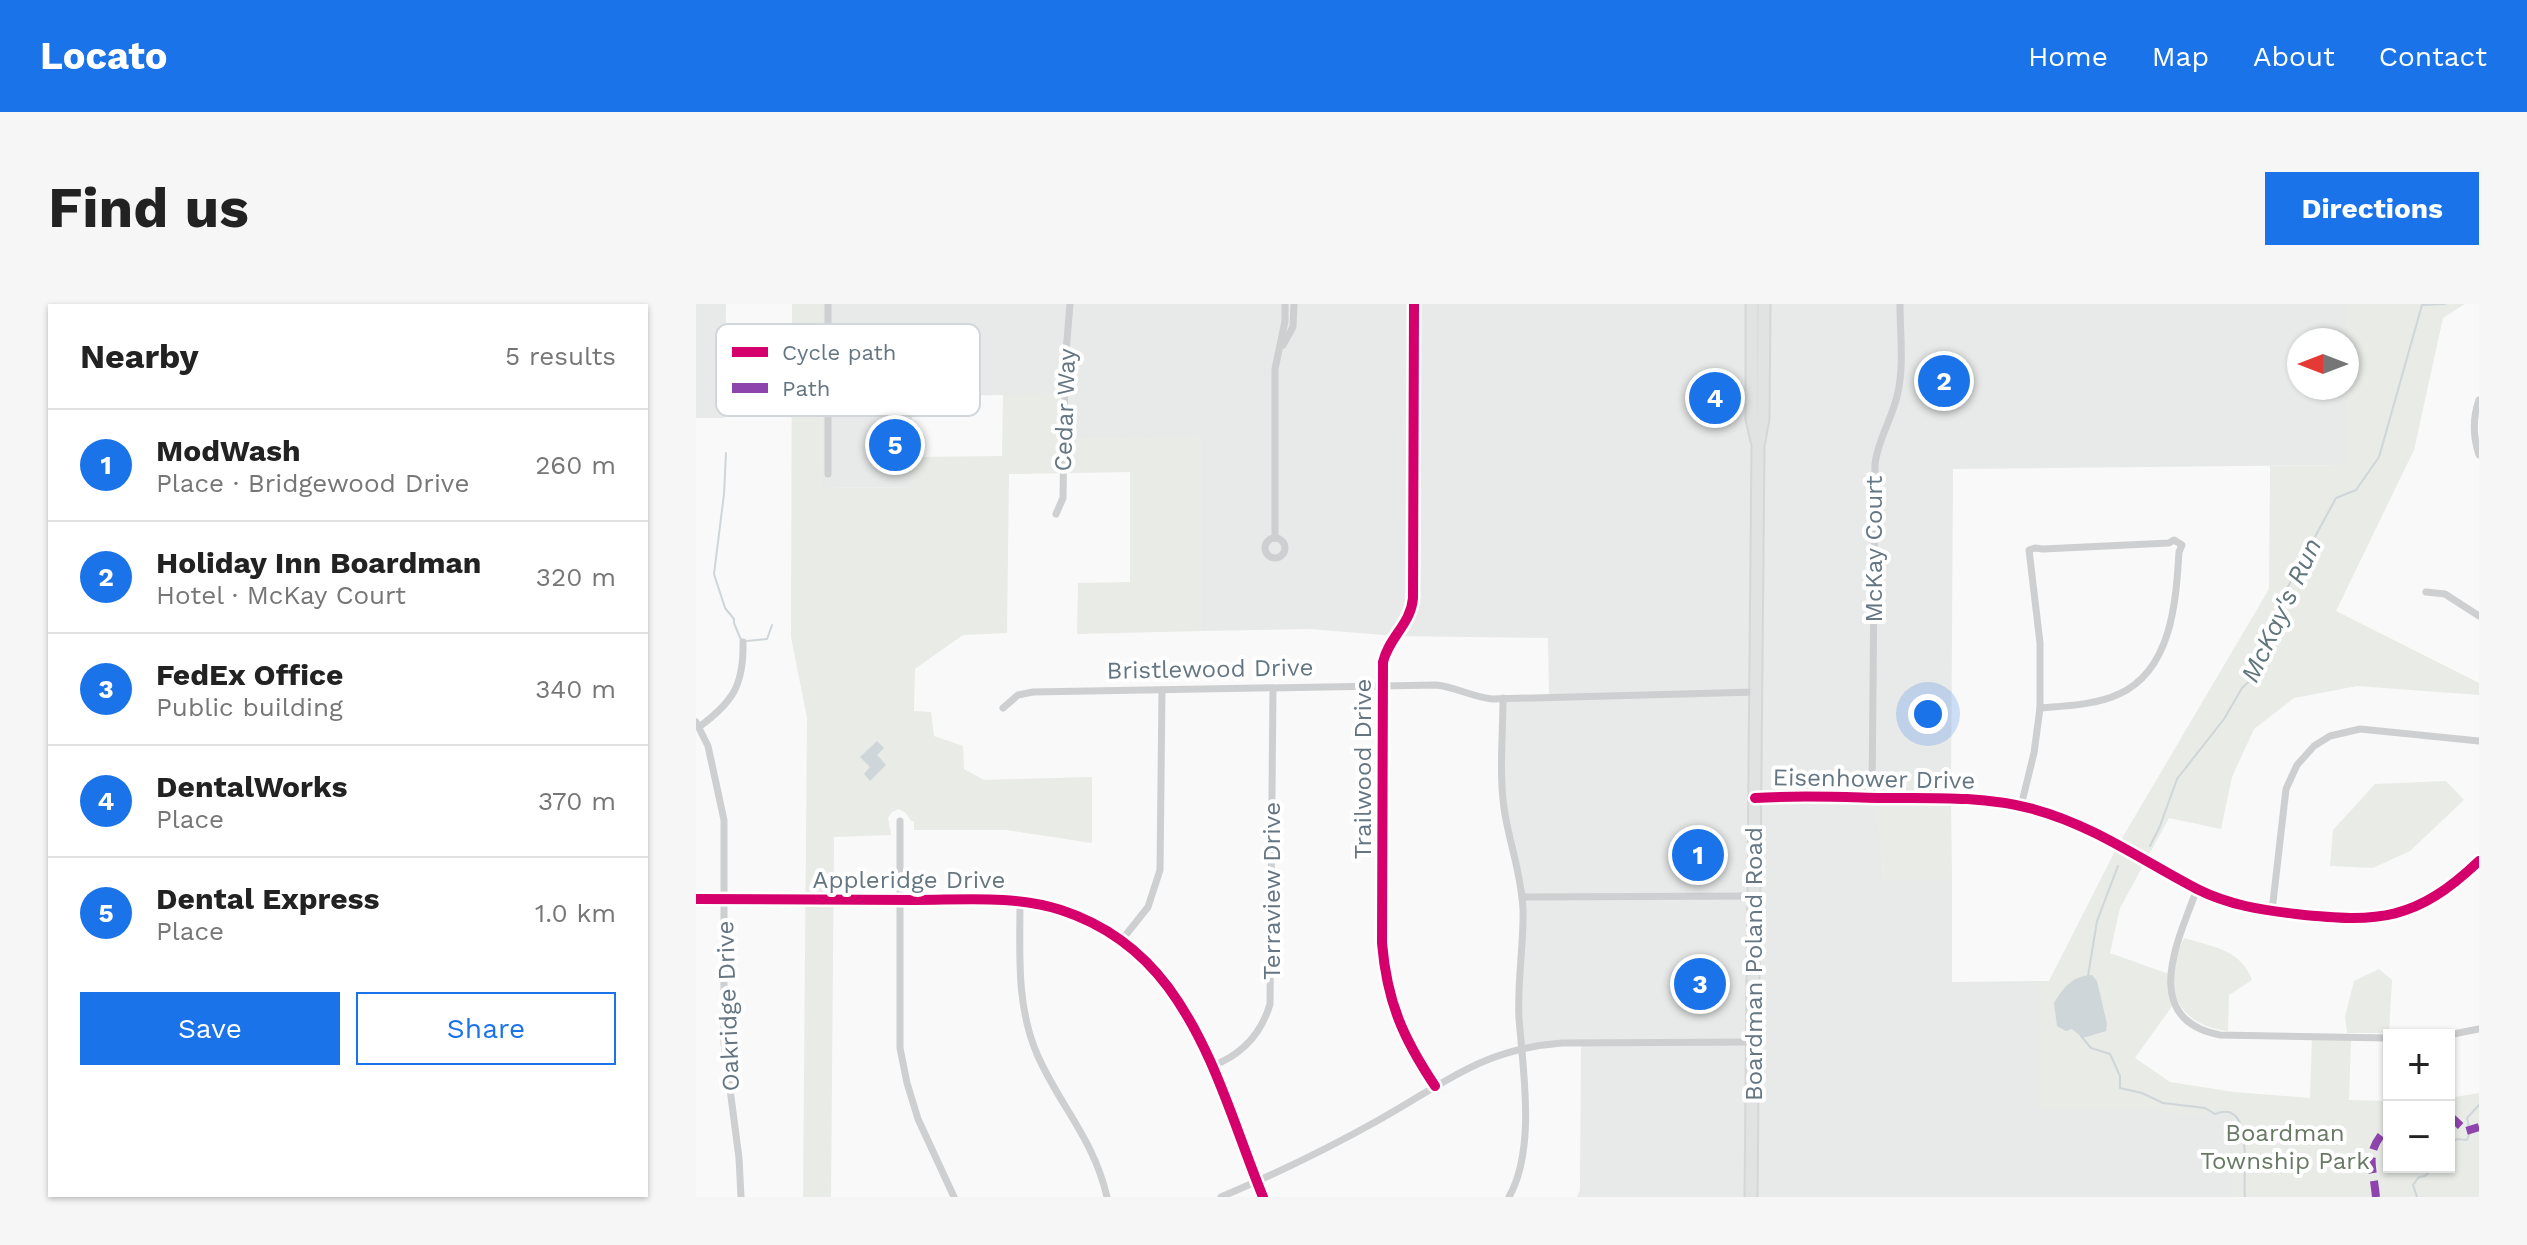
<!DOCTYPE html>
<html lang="en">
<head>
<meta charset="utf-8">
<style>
  :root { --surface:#fff; --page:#f6f6f6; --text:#222; --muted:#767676; --line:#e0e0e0; --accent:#1a73e8 }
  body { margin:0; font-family:"Work Sans",sans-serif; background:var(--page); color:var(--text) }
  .controls { position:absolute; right:24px; bottom:24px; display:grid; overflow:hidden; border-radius:0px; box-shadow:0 2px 6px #0004 }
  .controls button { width:72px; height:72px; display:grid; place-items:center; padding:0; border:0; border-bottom:2px solid var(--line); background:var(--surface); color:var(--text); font:40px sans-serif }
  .compass { position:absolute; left:1591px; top:24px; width:72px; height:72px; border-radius:50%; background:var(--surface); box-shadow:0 2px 6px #0004; rotate:270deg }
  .you { position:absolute; left:1232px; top:410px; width:28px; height:28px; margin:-20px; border:6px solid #fff; border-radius:50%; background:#1a73e8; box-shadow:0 0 0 12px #1a73e833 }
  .badge { display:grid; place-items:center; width:52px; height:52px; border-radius:50%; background:var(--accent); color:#fff; font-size:26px; font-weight:700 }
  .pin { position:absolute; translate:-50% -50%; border:4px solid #fff; box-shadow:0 2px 8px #0006 }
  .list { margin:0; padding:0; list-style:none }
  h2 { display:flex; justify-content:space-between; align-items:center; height:104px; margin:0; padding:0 32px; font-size:34px }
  h2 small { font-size:26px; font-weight:400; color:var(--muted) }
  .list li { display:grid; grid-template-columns:52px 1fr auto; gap:24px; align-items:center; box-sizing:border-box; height:112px; padding:0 32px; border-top:2px solid var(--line) }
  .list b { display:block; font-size:30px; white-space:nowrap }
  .list p { margin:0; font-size:26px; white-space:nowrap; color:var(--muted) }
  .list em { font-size:26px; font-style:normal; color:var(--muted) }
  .actions { display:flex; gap:16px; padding:24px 32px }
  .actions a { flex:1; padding:18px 0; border:2px solid var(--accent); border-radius:0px; text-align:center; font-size:28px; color:var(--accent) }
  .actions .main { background:var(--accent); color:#fff }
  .map { position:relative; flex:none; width:1783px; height:893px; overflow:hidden; border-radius:0px }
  header { display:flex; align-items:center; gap:48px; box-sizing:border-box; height:112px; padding:0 40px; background:var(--accent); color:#fff }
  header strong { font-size:38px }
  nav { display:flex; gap:44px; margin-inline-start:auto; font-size:28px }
  .intro { display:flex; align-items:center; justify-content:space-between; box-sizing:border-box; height:192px; padding:0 48px }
  h1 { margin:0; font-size:56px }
  .button { padding:20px 36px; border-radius:0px; background:var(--accent); color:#fff; font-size:28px; font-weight:700 }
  main { display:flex; gap:48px; padding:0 48px }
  aside { flex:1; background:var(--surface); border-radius:0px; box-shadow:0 2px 6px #0004 }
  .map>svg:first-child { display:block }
</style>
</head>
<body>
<header>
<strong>Locato</strong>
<nav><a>Home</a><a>Map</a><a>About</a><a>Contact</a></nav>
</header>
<div class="intro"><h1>Find us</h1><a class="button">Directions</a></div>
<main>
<aside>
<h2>Nearby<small>5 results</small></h2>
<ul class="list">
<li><span class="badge">1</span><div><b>ModWash</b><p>Place · Bridgewood Drive</p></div><em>260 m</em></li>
<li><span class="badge">2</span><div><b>Holiday Inn Boardman</b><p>Hotel · McKay Court</p></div><em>320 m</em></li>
<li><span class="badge">3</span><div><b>FedEx Office</b><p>Public building</p></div><em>340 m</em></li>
<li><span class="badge">4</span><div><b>DentalWorks</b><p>Place</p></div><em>370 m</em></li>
<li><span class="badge">5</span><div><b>Dental Express</b><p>Place</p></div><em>1.0 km</em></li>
</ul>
<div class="actions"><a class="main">Save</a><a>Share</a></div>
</aside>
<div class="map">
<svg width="1783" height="893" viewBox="0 0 1783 893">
  <rect width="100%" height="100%" fill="#f9f9f9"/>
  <g fill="#e8e9e9" fill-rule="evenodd">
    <path d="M0,0H30L29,114H0Z"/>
    <path d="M125,0H1651V161L1257,165L1255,495L1177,494L1185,537L1187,575L1256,576V678L1347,677L1346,789L1523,809L1537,806L1538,893H881L884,886L885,740L826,745L823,714L827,608L807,496V394L853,393L852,334L700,332L613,325L506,327V134L368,135L311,91L216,92V183L126,184ZM1603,36H1651V84H1603Z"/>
  </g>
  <g fill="#e8ebe6">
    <path d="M96,0H125L126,184L216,183V153L306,152L307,91L369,88L368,135L506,133V327L381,330L382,279L434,278V168L313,170L311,329L267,331L219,365L218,407L235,408L238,432L267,442L268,465L288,476L396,473V539L311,526H218V517H215L210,509L203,505L196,508L192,514L195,531L138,533L135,893H107L111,414L95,333Z"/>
    <path d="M1651,0H1769L1747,14L1718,146L1640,307L1783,379V391L1661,382L1598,394L1558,425L1536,473L1525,525L1473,514L1424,604L1414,649L1473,670L1479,698L1439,754L1474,778L1538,788L1614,794L1616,732L1655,733L1653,796L1693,797V863H1753V794L1783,789V893H1538L1537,806C1511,811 1477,813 1453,804H1343L1344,677H1353L1422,541L1573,285L1574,162L1651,161Z"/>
    <path d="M1750,477L1768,496L1714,547L1677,564L1634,562L1637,526L1679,480Z"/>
    <path d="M1176,494L1255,495L1256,576H1187L1185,537Z"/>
    <path d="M1488,634C1516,643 1545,645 1556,676L1533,691L1532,727C1497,723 1472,702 1478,664C1479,654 1484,643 1488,634Z"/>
    <path d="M1683,665L1696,676L1693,729H1651L1649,713L1658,677Z"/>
  </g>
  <g fill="#ced6d9">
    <path d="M181,437L188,444L181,451L190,461L174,477L168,470L174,463L164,453Z"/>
    <path d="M1396,671L1401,677L1411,720L1410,727L1387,734L1376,725L1370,727L1361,722L1358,699C1368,683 1376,672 1396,671Z"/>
  </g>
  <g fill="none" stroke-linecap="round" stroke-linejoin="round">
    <g stroke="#ced6d9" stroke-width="2">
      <path d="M30,149L28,190L18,270L29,304L38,315V319L45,336"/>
      <path d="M51,337L71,335L76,321"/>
      <path d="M1454,542L1464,522L1481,475L1528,415L1546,384L1558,373L1575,337V314L1640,194L1660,186L1683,153L1726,1L1749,0"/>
      <path d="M1392,672L1401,617L1422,562"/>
      <path d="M1385,732L1395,744L1414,750L1424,772V784L1446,789L1467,799L1509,804L1519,810C1560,794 1546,872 1549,893"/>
      <path d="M1753,838L1762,835L1771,836L1774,828L1771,814L1783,801"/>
      <path d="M1721,893L1717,881L1723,873L1729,872L1738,863"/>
    </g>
    <defs>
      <g id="primary">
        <path d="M1056,0V115L1061,137"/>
        <path d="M1055,893L1062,142L1067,115L1068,0"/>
      </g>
    </defs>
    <use href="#primary" stroke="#d5d6d7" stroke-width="15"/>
    <g stroke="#cecfd0" stroke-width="7">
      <path d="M718,0L717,294C715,320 693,333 687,358L686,639C691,698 707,734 739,782"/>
      <path d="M587,41L597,23L598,0"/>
      <path d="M1783,96C1777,113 1777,133 1783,151"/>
      <path d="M132,170V0"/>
      <path d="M360,210L367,194L369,60L374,0"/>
      <path d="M579,234V65L589,17V0"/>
      <circle cx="579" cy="244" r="10"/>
      <path d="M1478,236L1486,241L1483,248C1480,297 1476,366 1423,390C1400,401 1369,402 1344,404V339L1333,246L1339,244L1347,245L1473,239Z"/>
      <path d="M1730,288L1749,290L1783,312"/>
      <path d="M807,394C807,430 803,468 808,504C813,539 825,567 827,605C828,641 821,677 823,714C827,767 840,845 813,893"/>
      <path d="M307,404L322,391L337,388L740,381C760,383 776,393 796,395L1060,388"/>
      <path d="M0,418L12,442L28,516V739L43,854L45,893"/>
      <path d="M3,423C37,398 48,381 47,338"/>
      <path d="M1059,494C1101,491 1144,493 1186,494C1237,494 1288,492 1337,505C1397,521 1447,557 1501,585C1533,601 1565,606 1600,610C1683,619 1720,617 1783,557"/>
      <path d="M1176,494L1179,160C1182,134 1197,114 1202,88C1208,61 1204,28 1204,0"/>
      <path d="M1325,502L1338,449L1344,404"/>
      <path d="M204,517V744L211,779L222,815L258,893"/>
      <path d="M1501,585C1483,634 1442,715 1524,731L1693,734"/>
      <path d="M826,593L1059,592"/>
      <path d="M0,595C73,595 146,595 219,596C267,596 318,591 365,606C408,620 445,647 472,683C518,745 538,822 567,893"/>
      <path d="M324,597C324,649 320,701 341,750C363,801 398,835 411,893"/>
      <path d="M1576,607L1590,485L1601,461L1618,442L1634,432L1664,425L1783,437"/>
      <path d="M425,637L452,603L464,566L466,386"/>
      <path d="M1752,731L1783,725"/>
      <path d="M516,762C545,751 565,731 574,700L577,384"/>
      <path d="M525,893C577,871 631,845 681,817C748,780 785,745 866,739L1057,738"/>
    </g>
    <use href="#primary" stroke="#e1e2e2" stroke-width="11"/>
    <g stroke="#8e44ad" stroke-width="8" stroke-dasharray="16 8" stroke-linecap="butt">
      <path d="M1753,811L1770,827L1783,823"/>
      <path d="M1680,893C1677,860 1667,849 1693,822"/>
    </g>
    <defs>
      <g id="cycleway">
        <path d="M718,0L717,294C715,320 693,333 687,358L686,639C691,698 707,734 739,782"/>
        <path d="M1059,494C1101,491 1144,493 1186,494C1237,494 1288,492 1337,505C1397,521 1447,557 1501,585C1533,601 1565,606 1600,610C1683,619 1720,617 1783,557"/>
        <path d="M0,595C73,595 146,595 219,596C267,596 318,591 365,606C408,620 445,647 472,683C518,745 538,822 567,893"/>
      </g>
    </defs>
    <use href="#cycleway" stroke="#fff" stroke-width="15"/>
    <use href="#cycleway" stroke="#d6006c" stroke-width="10"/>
  </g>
  <g text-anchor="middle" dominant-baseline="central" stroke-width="8" stroke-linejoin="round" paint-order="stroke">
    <g font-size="24" fill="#657683" stroke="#fff">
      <text transform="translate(369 106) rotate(-88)">Cedar Way</text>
      <text transform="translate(1178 245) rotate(-90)">McKay Court</text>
      <text transform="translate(514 365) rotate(-1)">Bristlewood Drive</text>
      <text transform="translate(667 465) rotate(-90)">Trailwood Drive</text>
      <text transform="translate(1178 475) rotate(1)">Eisenhower Drive</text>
      <text x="213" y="576">Appleridge Drive</text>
      <text transform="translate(576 587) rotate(-90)">Terraview Drive</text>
      <text transform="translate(1058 660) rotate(-90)">Boardman Poland Road</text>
      <text transform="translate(32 702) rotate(-92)">Oakridge Drive</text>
    </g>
    <g font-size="24" fill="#687a64" stroke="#fff">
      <text x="1589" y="829">Boardman<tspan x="1589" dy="28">Township Park</tspan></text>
    </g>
    <g font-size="26" font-style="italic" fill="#60757c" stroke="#fff">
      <text transform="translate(1585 306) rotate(-65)">McKay's Run</text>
    </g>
  </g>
  <rect x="20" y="20" width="264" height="92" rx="12" fill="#fff" stroke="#d1d6da" stroke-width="2"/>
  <rect x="36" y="43" width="36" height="10" fill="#d6006c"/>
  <rect x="36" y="79" width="36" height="10" fill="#8e44ad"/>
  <g font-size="22" fill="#657683">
    <text x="86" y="56">Cycle path</text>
    <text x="86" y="92">Path</text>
  </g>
</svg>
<div class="controls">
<button>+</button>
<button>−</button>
</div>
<svg class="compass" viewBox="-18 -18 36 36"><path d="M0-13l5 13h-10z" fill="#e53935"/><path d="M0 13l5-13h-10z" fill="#767676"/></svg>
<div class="you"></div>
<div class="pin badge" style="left:1002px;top:551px">1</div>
<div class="pin badge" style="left:1248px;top:77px">2</div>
<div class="pin badge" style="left:1004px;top:680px">3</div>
<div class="pin badge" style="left:1019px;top:94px">4</div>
<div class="pin badge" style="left:199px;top:141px">5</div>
</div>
</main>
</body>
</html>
